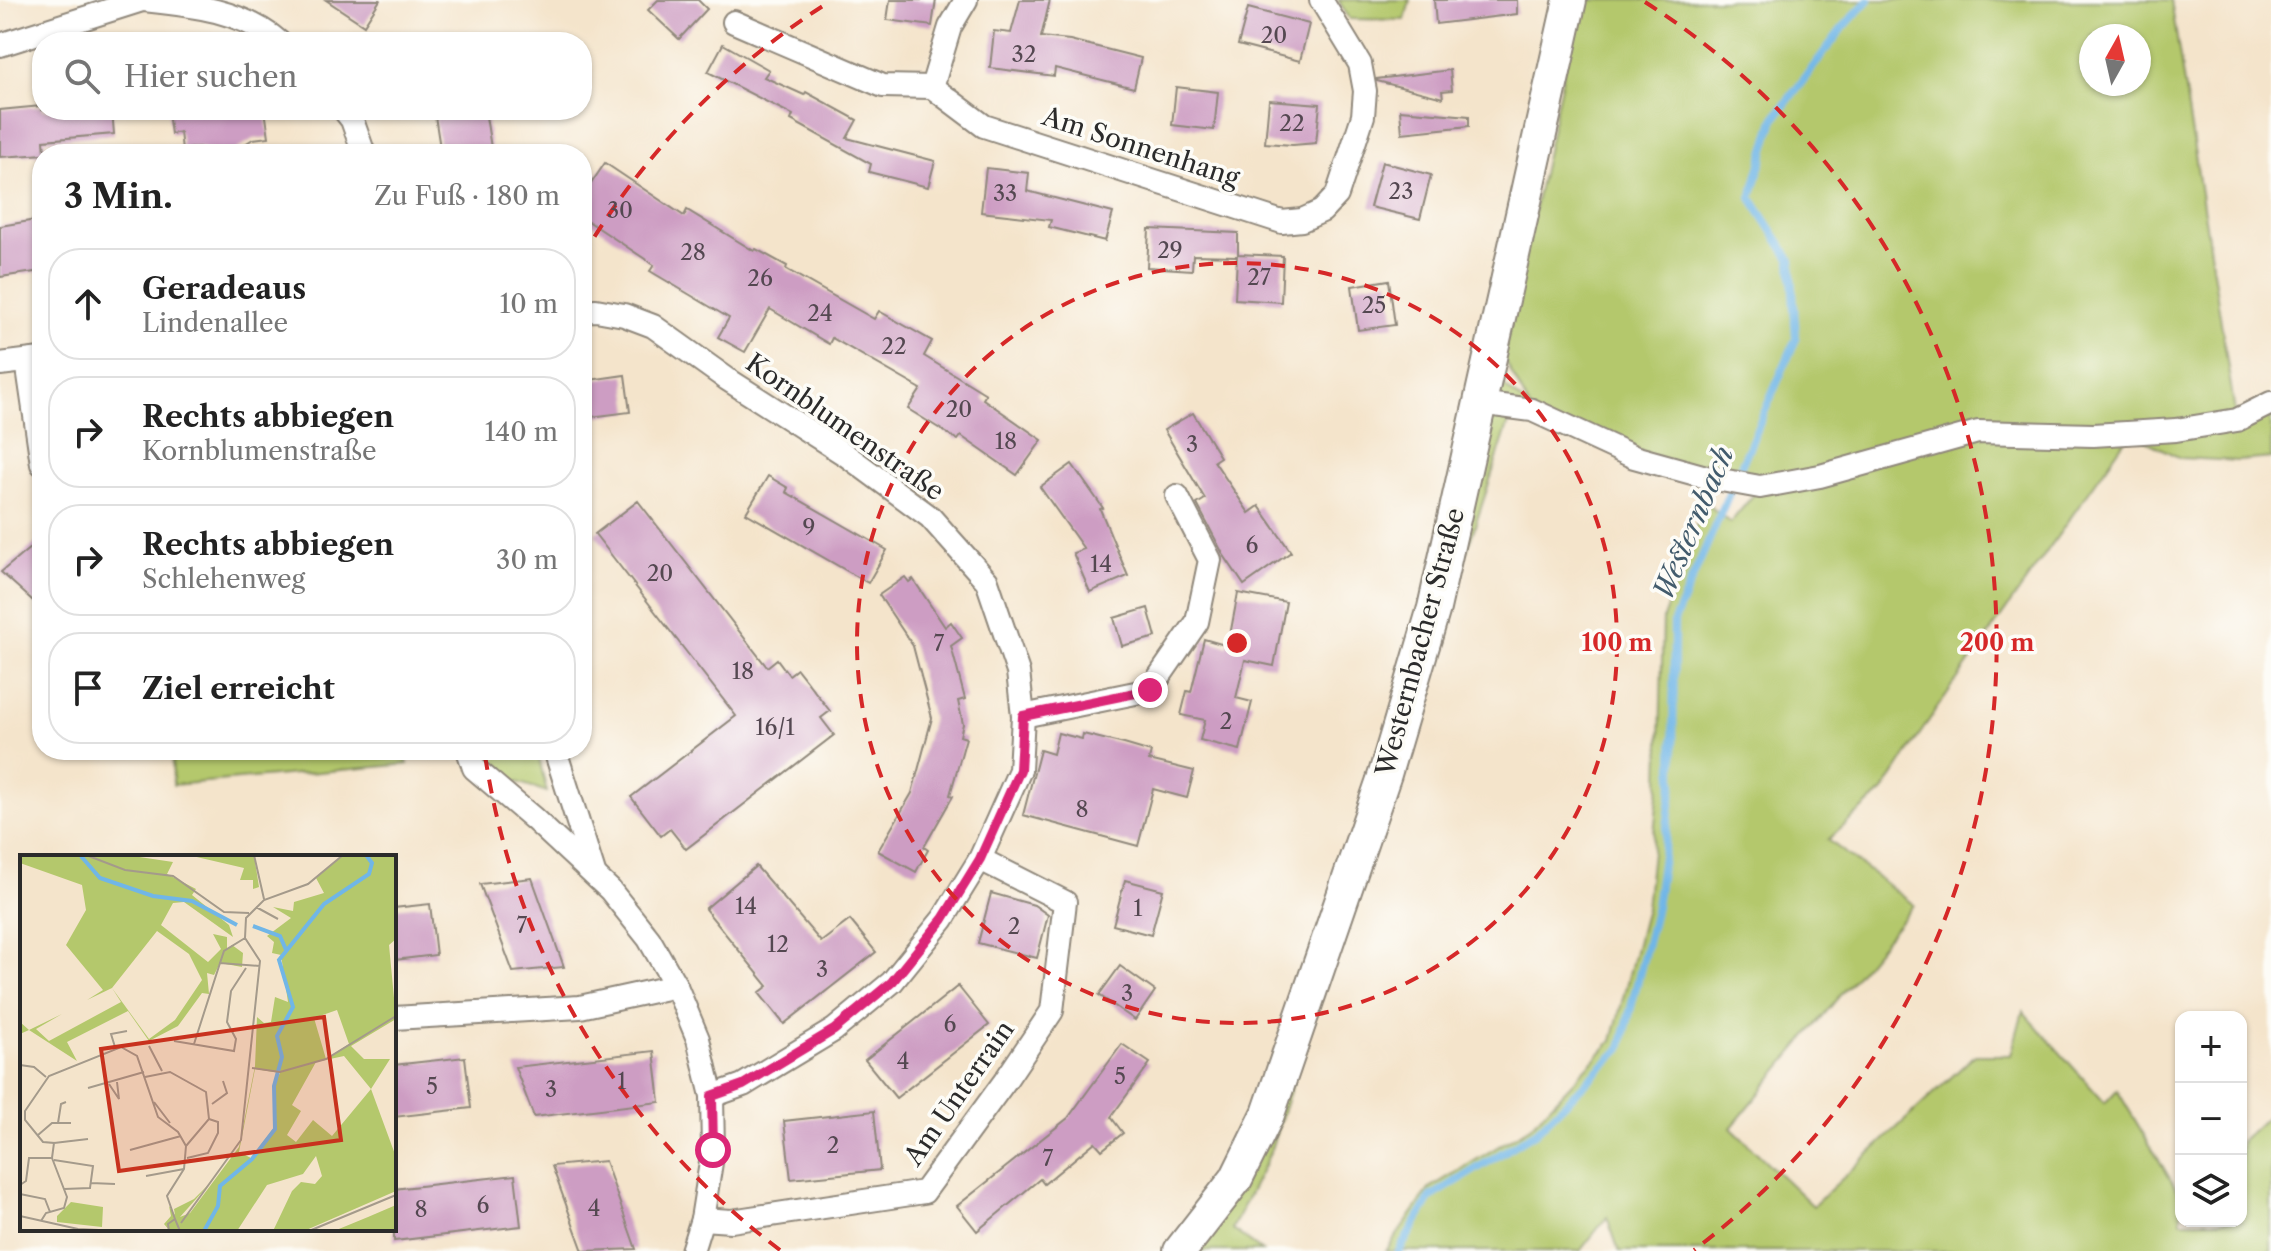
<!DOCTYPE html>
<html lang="de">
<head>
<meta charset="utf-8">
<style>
  :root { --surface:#fff; --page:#f2f2f2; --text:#222; --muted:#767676; --line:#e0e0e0 }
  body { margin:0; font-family:"Libre Caslon Text",serif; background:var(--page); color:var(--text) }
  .controls { position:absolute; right:24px; bottom:24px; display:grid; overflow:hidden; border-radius:16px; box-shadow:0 2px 6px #0004 }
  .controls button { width:72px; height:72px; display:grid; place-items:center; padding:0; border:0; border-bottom:2px solid var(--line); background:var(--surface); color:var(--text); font:40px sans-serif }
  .compass { position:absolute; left:2079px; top:24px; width:72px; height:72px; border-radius:50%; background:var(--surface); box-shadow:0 2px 6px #0004; rotate:8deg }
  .stop { position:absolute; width:24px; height:24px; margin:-18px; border:6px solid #db2777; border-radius:50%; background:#fff }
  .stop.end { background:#db2777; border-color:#fff; box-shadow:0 2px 8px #0008 }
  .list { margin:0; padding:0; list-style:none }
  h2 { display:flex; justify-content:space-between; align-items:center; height:104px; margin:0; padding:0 32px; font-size:34px }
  h2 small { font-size:26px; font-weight:400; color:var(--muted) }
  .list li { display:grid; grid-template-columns:52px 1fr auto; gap:24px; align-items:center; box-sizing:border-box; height:112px; margin:0 16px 16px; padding:0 16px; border:2px solid var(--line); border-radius:32px }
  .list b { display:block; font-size:30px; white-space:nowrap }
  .list p { margin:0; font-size:26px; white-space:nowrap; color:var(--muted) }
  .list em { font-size:26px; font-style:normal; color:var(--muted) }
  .icon { flex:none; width:44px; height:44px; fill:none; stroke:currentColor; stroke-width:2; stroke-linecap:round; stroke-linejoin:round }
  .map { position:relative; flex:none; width:2271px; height:1251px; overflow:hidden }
  .search { position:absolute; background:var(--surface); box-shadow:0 2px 6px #0004; left:32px; top:32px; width:560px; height:88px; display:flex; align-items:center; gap:20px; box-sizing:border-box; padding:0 28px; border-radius:32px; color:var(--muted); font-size:30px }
  .panel { position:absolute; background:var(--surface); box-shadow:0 2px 6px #0004; left:32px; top:144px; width:560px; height:616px; border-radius:32px }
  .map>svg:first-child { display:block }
</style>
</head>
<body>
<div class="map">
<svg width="2271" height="1251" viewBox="0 0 2271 1251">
  <rect width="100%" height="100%" fill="#fdfcf7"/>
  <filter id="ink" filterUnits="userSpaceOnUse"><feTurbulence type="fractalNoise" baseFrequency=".0125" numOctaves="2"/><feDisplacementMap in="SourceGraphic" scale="16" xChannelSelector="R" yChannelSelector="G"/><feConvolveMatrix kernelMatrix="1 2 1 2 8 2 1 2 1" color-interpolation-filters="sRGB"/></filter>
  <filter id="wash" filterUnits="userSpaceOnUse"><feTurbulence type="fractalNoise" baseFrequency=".006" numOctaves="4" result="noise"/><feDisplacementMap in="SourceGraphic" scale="32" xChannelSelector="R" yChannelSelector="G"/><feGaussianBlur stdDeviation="1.8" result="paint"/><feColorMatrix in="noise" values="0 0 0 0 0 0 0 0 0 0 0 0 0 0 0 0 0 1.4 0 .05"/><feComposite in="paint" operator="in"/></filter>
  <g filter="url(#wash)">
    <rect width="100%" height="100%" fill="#f4e4cb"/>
    <g fill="#b4c86c" stroke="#707a4c" stroke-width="2" fill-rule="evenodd">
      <path d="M1338,0H1410L1405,20L1350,19Z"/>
      <path d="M1579,0H2171L2236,419L2271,403V458L2239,461L2180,458L2130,433L1935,711L1883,791L1828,840L1914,905L1731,1128L1813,1206L1975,1055H2011L2023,1011L2105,1103L2117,1090L2181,1197V1221H2241V1141L2271,1113V1251H1619L1607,1217L1580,1251H1386L1430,1188L1530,1127L1612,1041L1646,908L1659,786L1663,618L1705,502L1730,523L1759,488L1512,413L1269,1155L1232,1229L1262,1251H1180L1236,1179L1385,774L1486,371L1530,408L1503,357ZM2091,36H2139V84H2091Z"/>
      <path d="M172,750H403L408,764L173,785Z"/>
      <path d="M482,750H537L547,792L496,775Z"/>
    </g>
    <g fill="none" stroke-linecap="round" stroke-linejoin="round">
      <path stroke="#70b6e7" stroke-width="8" d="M1399,1251L1431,1197L1536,1132L1621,1048L1656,907L1673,784L1674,621L1796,339L1791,260L1751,198L1774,119L1841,30L1868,0"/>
    </g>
    <g id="blocks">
      <g fill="#cd9dc3">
        <path d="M326,0H380L364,25Z"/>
        <path d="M658,0H698L707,9L679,39L648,10Z"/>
        <path d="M890,0H936L932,26L887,20Z"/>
        <path d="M1020,0H1050L1041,37L1070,40L1141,58L1134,88L1055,68L1054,76L990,68L994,31L1011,33Z"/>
        <path d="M1434,0H1517V14L1436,24Z"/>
        <path d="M1248,8L1309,24L1300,61L1238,45Z"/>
        <path d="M723,44L769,70L764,77L804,95L806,92L857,120L847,138L935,161L928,187L869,172L871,164L791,120L793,115L708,72Z"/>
        <path d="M1450,70L1452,90L1442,91L1443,98L1377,81V79Z"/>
        <path d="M1176,87L1218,92L1214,130L1172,125Z"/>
        <path d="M1269,100L1320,104L1316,143L1293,145L1265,143Z"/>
        <path d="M41,106L42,110H112L114,134L44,140L45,154L0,157V110Z"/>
        <path d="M179,110H265L269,137L253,139L234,151L219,153L198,147L182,150L180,132L171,134L168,112Z"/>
        <path d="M434,110H485L492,154H441Z"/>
        <path d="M1400,110L1469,116V126L1402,133Z"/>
        <path d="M1382,162L1431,175L1420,219L1370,207Z"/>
        <path d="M605,163L684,216L687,210L754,251L756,249L787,266L786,269L874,319L879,311L932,341L924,356L986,394L983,399L1042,440L1017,475L961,436L958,440L908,409L921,389L832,338L829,344L770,309L745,352L718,337L729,318L650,271L654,265L582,217V197Z"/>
        <path d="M986,168L1029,173L1027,191L1113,213L1105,241L1049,227L1051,220L981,212Z"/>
        <path d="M42,219V271L0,277V226Z"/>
        <path d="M1149,229L1238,233V254L1283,256L1281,302L1235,299L1237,256L1193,255L1192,270L1147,267Z"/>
        <path d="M1389,280L1395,325L1358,330L1352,286Z"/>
        <path d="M625,375L630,412L582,418V381Z"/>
        <path d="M1193,413L1220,457L1214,461L1249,513L1259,506L1291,552L1244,585L1223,554L1197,504L1205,499L1164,430Z"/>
        <path d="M1072,464L1103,508L1100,509L1128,576L1090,592L1073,553L1084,549L1040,487Z"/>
        <path d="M768,476L788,488L786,492L887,550L868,583L746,513Z"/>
        <path d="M638,501L767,667L777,659L789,675L797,669L830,711L821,718L834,735L686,849L670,829L661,836L631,797L736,716L595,534Z"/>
        <path d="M42,538V609L1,572Z"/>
        <path d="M905,577L909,582L913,579L945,627L951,622L962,638L951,646L965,699L958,701L963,724L960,736L966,738L950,795L953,796L924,847L928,850L916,872L878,851L912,793L932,718L913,646L879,595Z"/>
        <path d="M1238,593L1286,602L1274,666L1245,660L1236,698L1252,702L1240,750L1200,740L1205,720L1181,715L1187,691L1191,692L1204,639L1228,646Z"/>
        <path d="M1148,608L1156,637L1122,646L1114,618Z"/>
        <path d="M1058,733L1082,739L1083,734L1124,744L1151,752L1149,760L1194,771L1187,798L1153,789L1138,846L1023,815L1040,750L1053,754Z"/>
        <path d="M756,866L821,942L850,920L876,952L784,1024L759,993L768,986L705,909Z"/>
        <path d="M532,878L564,967L513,972L480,884Z"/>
        <path d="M1125,880L1163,890L1151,935L1113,925Z"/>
        <path d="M991,893L1034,905L1048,915L1037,958L978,943Z"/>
        <path d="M430,904L436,955L394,960V908Z"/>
        <path d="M1120,966L1155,991L1135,1020L1099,995Z"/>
        <path d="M958,986L989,1025L896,1098L865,1060Z"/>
        <path d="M1122,1044L1150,1063L1111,1117L1123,1133L1102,1150L1095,1142L1044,1184L1040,1179L977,1231L957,1206L1068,1118Z"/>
        <path d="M654,1051L660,1102L534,1117L515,1067Z"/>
        <path d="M465,1057L471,1108L394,1117V1065Z"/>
        <path d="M874,1111L880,1170L791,1179L784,1121Z"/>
        <path d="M605,1161L636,1249L583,1251L552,1166Z"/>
        <path d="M515,1175L521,1226L394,1241V1189Z"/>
      </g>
    </g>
  </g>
  <g filter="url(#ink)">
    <use href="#blocks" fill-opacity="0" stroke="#90887b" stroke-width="2"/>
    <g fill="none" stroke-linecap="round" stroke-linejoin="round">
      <defs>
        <g id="street">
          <path d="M144,0C191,5 242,10 279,42"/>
          <path d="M734,22L883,86L932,87L984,126L1282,222L1302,220L1322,211L1337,195L1363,116L1365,91L1360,64L1321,0"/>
          <path d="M0,45L142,0"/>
          <path d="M932,87L950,27L966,0"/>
          <path d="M344,110L352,120L364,154"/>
          <path d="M582,311L596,310L624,315L653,326L727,379L846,455L930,517L987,581L1018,672L1023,716L1020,770L980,859L943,919L892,982L834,1030L743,1085L712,1096"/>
          <path d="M27,361L42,464"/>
          <path d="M0,364L41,359"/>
          <path d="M1479,403L1532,410L1634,457L1710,478L1760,487L1820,476L1978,432L2093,435L2176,430L2237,420L2271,403"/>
          <path d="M1023,716L1150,690L1197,622L1210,560L1177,496"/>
          <path d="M468,750L474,768L534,819L610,890L649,939L676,986L698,1039L712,1096L713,1150L702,1219L692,1251"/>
          <path d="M555,750L594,873"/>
          <path d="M394,1018L580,1007L676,986"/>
          <path d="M702,1219L731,1221L924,1192L1005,1081L1052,1011L1065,902L980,859"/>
        </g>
        <path id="secondary" d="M1180,1251L1236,1179L1268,1114L1385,774L1434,608L1570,0"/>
      </defs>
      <use href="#street" stroke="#90887b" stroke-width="26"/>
      <use href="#secondary" stroke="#90887b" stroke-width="36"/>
      <use href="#street" stroke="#fff" stroke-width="22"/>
      <use href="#secondary" stroke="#fff" stroke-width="32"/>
    </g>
  </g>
  <g fill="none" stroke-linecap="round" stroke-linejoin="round" filter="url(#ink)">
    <path stroke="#db2777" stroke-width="10" d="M713,1150L712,1096L743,1085L834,1030L892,982L943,919L980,859L1020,770L1023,716L1150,690"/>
  </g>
  <g fill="none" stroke="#d62828" stroke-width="4" stroke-dasharray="14 10">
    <circle cx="1237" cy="643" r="380"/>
    <path d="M780 1250A760 760 0 0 1 485 755M582 257A760 760 0 0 1 829 2M1645 2A760 760 0 0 1 1694 1250"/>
  </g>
  <g text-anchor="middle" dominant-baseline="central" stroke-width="7" stroke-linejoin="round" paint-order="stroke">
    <g font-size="22" fill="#544851">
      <text x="1274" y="35">20</text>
      <text x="1024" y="54">32</text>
      <text x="1292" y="123">22</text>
      <text x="1401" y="191">23</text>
      <text x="1005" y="193">33</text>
      <text x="620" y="210">30</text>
      <text x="1170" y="250">29</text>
      <text x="693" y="252">28</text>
      <text x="1259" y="277">27</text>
      <text x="760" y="278">26</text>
      <text x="1374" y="305">25</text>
      <text x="820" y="313">24</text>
      <text x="894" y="346">22</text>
      <text x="959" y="409">20</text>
      <text x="1006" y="441">18</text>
      <text x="1192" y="444">3</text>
      <text x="809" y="527">9</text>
      <text x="1252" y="545">6</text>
      <text x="1101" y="564">14</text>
      <text x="660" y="573">20</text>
      <text x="939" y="643">7</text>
      <text x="743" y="671">18</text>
      <text x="1226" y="721">2</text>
      <text x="775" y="727">16/1</text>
      <text x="1082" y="809">8</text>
      <text x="746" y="906">14</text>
      <text x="1138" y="908">1</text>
      <text x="522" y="925">7</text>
      <text x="1014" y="926">2</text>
      <text x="778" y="944">12</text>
      <text x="822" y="969">3</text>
      <text x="1127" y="993">3</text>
      <text x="950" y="1024">6</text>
      <text x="903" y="1061">4</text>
      <text x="1120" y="1076">5</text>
      <text x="622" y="1081">1</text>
      <text x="432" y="1086">5</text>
      <text x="551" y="1089">3</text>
      <text x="833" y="1145">2</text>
      <text x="1048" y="1158">7</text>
      <text x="483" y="1205">6</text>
      <text x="594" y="1208">4</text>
      <text x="421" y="1209">8</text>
    </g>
    <g font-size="26" fill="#2b2b2b" stroke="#fdfcf7">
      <text transform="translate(1141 147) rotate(18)">Am Sonnenhang</text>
      <text transform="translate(845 427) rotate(35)">Kornblumenstraße</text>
      <text transform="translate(1420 642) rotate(-75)">Westernbacher Straße</text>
      <text transform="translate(959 1093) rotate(-55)">Am Unterrain</text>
    </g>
    <g font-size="28" font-style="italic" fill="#435c6d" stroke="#fdfcf7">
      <text transform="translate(1693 523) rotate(-67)">Westernbach</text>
    </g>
  </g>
  <g transform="translate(20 855)">
    <rect width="376" height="376" fill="#f4e4cb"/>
    <path d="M0,0H106L153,7L147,19L176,34L172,40L209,70L213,82L164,47L153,48L141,70L188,107L201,94L193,79L207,82V94L212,90L223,98L222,112L200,108L194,120L187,118L189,139L182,138L158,171L129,186L108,156L47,187L57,206L9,175L0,179V167L9,175L42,159L16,174L29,186L101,147L92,133L67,145L83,135L46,90L66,55L62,30L0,8ZM137,76L169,99L182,125L155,165L129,184L92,133ZM168,0H234L239,32L233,34V25H220L224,13ZM323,0H376V84L369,90L376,164L331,191L344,204H370L351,234L376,302V336L284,376H253L272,336L281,327L295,329L302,321L296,301L283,319L247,330L217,376H144L149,375L144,369L151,361L149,351L155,360L154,354L174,344L192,326L160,362L170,358L219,292L235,211L237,162L244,168L251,167L255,142L268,147L261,100L252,98L254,87L247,81L271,63L253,52L273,56L274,47L304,38L296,23ZM317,155L329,189L306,204L294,163ZM324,201L351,234L312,281L293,265L276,287L267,280L281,256L272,250L296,207ZM235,214L260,218L253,231V274L231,303L219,297ZM51,347L83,352L82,372L37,367V361ZM376,350V376H314L348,362Z" fill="#b4c86c" fill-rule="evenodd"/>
    <path fill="none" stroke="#70b6e7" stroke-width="4" d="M60,0L80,23L133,41L172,46L217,70M233,71L260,81L267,97M184,376L198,351L200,331L232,304L255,274L254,231L262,202L257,181L273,152L259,105L304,49L349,19L352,8L346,0"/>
    <path fill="none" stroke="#a49a8b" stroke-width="2" d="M66,0L105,15L153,21L204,57L229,58M234,0L244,44M236,52L258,64M200,108L204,96L225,83M154,186L214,196L216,184L207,167L211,136L226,113M174,189L200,108L240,111M129,191L142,216M95,192L91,179L107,176M0,210L14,212L26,222M232,213L260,217L306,204L376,161M125,222L150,217L186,237L189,264L166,291M89,229L99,244L97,227M68,233L124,217M134,247L150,268M192,249L207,238L203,226M38,268L41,249L46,247M18,280L32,268H51M34,288L68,284M110,295L161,281M167,303L188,298L198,278V267L189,264M34,305L73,311L70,333L44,334M126,321L164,314M71,328L95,329M0,330L6,326L9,303H32M0,339L25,344L30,357M0,361L58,374L100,376M21,366L26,358L44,353L47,342L32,303L34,288L23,287L5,265V256L29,221L101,192L117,201L138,262L158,277L166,291L164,314L147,341L155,364M161,368L221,285L240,106L225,83L226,63L244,45L288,29L323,0M149,376L148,369L155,364L160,376M289,376L376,340"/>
    <path fill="#c8321e" fill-opacity="0.15" stroke="#c8321e" stroke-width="4" d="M304,162L321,285L99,316L81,194Z"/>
    <rect width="376" height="376" fill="none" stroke="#2b2b2b" stroke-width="4"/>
  </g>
  <circle cx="1237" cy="643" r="12" fill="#d62828" stroke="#fdfcf7" stroke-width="4"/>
  <g font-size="24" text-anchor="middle" font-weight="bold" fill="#d62828" stroke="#fdfcf7" stroke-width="7" stroke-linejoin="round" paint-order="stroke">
    <text x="1617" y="651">100 m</text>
    <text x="1997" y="651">200 m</text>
  </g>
</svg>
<div class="controls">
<button>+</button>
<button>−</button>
<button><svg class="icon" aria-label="layers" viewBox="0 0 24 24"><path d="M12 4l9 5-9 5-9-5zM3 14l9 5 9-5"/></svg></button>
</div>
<svg class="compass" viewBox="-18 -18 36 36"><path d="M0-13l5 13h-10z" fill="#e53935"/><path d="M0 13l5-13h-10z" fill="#767676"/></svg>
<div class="stop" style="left:713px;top:1150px"></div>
<div class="stop end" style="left:1150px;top:690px"></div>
<div class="search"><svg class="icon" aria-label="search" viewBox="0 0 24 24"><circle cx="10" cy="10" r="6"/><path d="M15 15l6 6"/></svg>Hier suchen</div>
<section class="panel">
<h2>3 Min.<small>Zu Fuß · 180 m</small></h2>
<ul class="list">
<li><svg class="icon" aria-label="ahead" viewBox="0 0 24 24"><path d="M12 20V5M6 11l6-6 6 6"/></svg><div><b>Geradeaus</b><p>Lindenallee</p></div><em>10 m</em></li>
<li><svg class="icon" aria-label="right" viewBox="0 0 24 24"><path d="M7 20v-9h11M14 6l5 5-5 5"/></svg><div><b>Rechts abbiegen</b><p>Kornblumenstraße</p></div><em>140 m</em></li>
<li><svg class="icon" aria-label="right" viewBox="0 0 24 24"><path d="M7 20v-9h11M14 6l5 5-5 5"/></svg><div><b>Rechts abbiegen</b><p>Schlehenweg</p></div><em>30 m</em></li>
<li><svg class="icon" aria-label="arrive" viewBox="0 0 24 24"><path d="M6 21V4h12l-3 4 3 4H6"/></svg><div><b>Ziel erreicht</b></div></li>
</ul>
</section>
</div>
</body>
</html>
